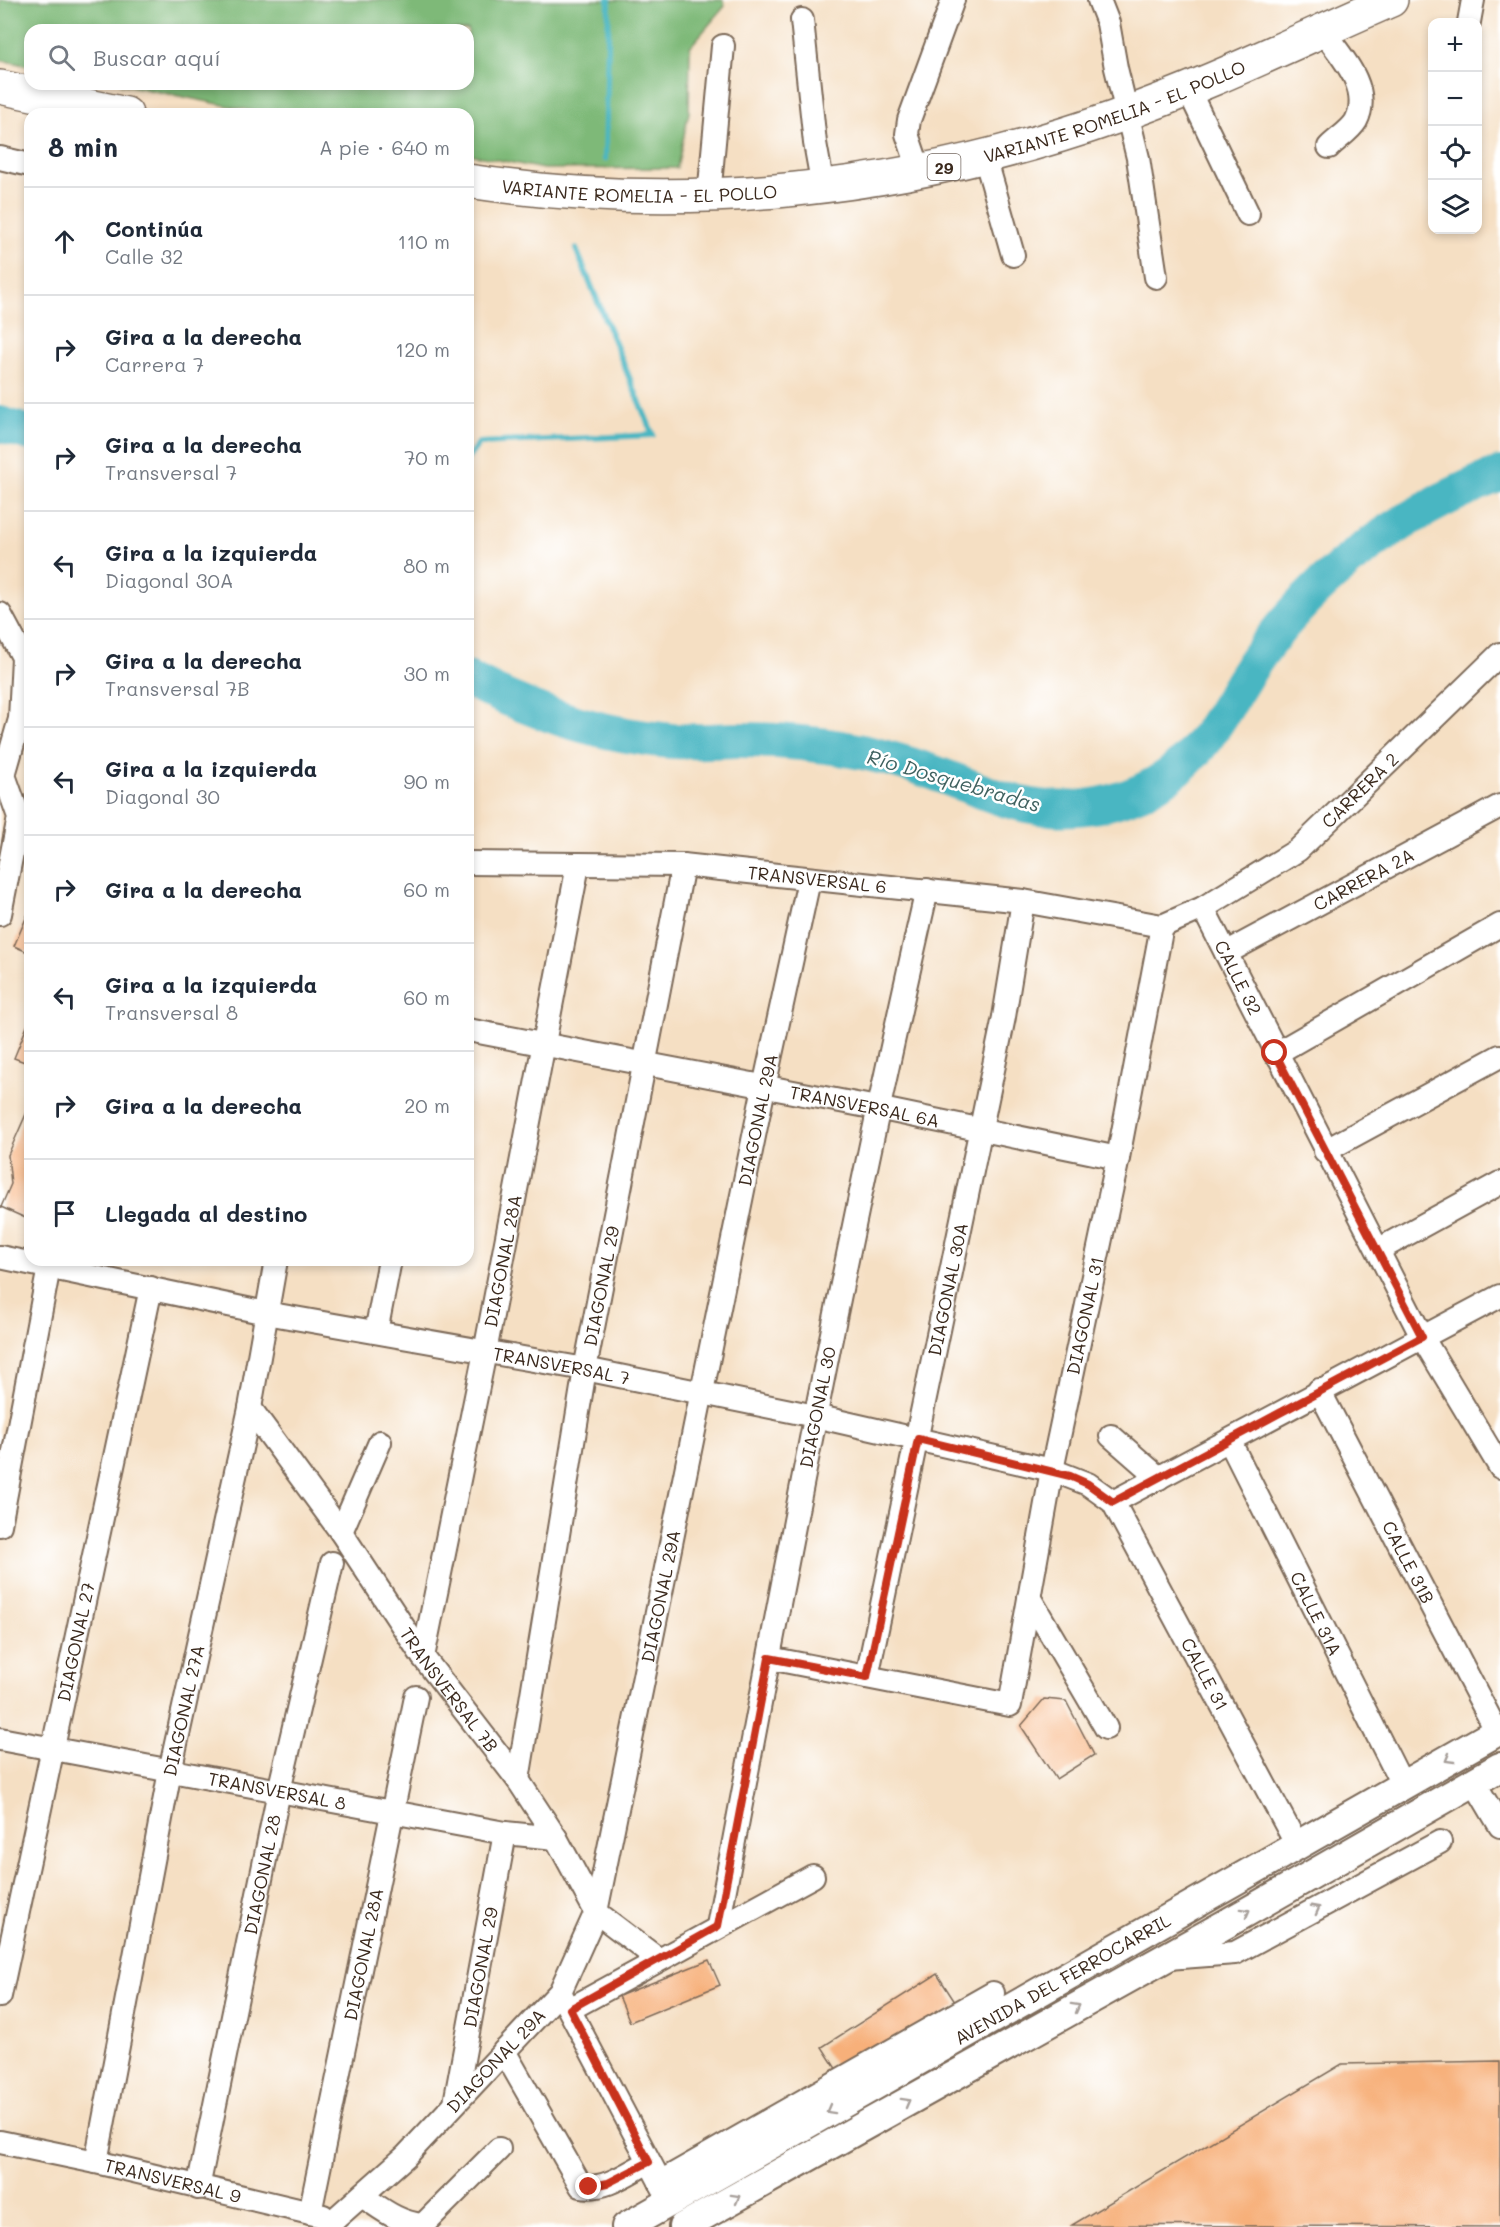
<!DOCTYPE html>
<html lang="es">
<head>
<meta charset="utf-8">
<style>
  :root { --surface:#fff; --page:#f6f6f7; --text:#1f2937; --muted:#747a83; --line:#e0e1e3 }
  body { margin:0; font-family:Mali,sans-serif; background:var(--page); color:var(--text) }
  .controls { position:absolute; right:18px; top:18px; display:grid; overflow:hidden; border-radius:12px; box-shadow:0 3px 9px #0003 }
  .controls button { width:54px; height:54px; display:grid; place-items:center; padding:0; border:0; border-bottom:2px solid var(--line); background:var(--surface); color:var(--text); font:30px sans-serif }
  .stop { position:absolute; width:18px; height:18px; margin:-14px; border:4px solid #c8321e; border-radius:50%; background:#fff }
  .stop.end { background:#c8321e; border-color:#fff; box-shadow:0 2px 6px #0008 }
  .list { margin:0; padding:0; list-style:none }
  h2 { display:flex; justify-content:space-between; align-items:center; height:78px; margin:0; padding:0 24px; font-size:26px }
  h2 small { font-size:20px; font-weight:400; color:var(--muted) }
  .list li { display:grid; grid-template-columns:39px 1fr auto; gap:18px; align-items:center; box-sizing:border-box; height:108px; padding:0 24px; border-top:2px solid var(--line) }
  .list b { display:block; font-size:22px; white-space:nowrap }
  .list p { margin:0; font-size:20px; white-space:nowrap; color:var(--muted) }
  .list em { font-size:20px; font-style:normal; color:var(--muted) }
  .icon { flex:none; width:33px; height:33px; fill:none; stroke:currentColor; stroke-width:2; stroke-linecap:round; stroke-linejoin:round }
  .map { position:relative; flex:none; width:1500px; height:2227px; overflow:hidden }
  .search { position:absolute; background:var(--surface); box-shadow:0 3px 9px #0003; left:24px; top:24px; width:450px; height:66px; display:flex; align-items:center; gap:15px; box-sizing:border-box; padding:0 21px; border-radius:18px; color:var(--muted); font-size:22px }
  .panel { position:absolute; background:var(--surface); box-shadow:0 3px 9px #0003; left:24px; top:108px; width:450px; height:1158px; border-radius:18px }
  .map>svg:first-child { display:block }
</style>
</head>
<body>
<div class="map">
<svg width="1500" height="2227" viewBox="0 0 1500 2227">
  <rect width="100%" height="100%" fill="#fff"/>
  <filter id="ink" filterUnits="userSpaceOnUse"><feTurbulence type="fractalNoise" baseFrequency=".0167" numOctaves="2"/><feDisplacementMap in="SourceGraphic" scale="12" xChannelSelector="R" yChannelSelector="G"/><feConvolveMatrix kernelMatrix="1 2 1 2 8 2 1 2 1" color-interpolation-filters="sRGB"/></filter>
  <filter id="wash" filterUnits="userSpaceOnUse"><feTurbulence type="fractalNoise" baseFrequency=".008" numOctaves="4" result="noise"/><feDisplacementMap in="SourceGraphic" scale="24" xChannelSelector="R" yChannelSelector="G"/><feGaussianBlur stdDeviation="1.35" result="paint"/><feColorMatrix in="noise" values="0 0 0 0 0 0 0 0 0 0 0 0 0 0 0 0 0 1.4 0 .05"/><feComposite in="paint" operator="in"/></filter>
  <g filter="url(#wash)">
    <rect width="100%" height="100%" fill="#f5dfc3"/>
    <path fill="#7eb978" stroke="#5c724b" stroke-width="1.5" d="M0,0H723L725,6L690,47L689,112L677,168L543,169L468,154V114H268L120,84H468V30H30V66L0,60Z"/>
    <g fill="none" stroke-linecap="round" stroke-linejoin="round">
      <g stroke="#48b6c2" stroke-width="6">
        <path d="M605,159L609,0"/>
        <path d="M468,458L479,443L653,435L576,249"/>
      </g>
      <g stroke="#48b6c2" stroke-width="36">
        <path d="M0,424L30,433"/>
        <path d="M468,679C532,713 599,735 672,741C694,742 715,741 737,740C781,740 825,744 867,753C898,760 929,770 958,782C989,794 1016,806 1049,808C1090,811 1134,800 1168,776C1211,746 1230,695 1260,654C1321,570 1405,512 1500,474"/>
      </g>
    </g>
    <g id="blocks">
      <g fill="#f7b07a">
        <path d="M30,909V953L14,946Z"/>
        <path d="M30,1019V1064L14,1058Z"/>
        <path d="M27,1112L30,1113V1220L1,1207L11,1184L8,1155Z"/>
        <path d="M1044,1699L1066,1701L1094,1755L1056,1779L1021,1726Z"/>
        <path d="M709,1960L720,1985L630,2022L619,1996Z"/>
        <path d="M937,1974L957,2005L842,2078L822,2047Z"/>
        <path d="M1500,2061V2227L1072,2225L1342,2064Z"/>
      </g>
    </g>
  </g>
  <g filter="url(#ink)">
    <use href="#blocks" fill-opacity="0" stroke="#7c6958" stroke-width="1.5"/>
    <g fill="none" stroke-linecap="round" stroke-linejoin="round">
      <defs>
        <g id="minor">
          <path d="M1099,0L1108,23L1116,68L1138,158L1156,277"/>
          <path d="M802,20L815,143L823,187"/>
          <path d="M1469,22L1473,0"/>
          <path d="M1322,30C1340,55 1373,88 1356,121C1351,130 1337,139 1329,147"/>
          <path d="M1188,89L1248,214"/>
          <path d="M985,157L1013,255"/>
          <path d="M0,158L30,165"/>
          <path d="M920,172L907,134L909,120L953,0"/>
          <path d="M709,196L723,46"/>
          <path d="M0,614L23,657L20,719L4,775"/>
          <path id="s1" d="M468,863L683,865L1023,901L1162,926"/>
          <path id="s2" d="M1203,908L1422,1337L1500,1467"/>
          <path d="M0,914L19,817L4,775"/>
          <path id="s3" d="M1162,926L1203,908L1298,850L1500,654"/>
          <path id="s4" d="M1226,953L1500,806"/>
          <path id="s5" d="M468,1030L877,1108L1118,1158"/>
          <path d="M1275,1054L1500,925"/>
          <path d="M1325,1151L1500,1056"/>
          <path d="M1378,1250L1500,1183"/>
          <path id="s6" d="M0,1257L266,1313L585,1369L815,1416L1052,1470L1088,1484L1113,1502L1298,1847"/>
          <path d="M376,1332L390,1260"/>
          <path id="s7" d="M1319,1390L1497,1732"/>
          <path id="s8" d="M250,1408L341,1532L423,1657L518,1780L556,1838L596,1912L658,1959"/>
          <path d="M1111,1436L1159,1478"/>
          <path id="s9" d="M1230,1442L1403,1786"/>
          <path d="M1113,1502L1500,1296"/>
          <path d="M0,1525L49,1267"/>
          <path d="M341,1532L380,1442"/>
          <path d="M1029,1597L1106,1728"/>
          <path id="s10" d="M423,1657L485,1352L578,865"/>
          <path id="s11" d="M769,1658L1010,1705L1052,1470L1118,1158L1162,926"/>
          <path id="s12" d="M867,1677L1004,1017L1023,901"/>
          <path id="s13" d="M0,1739L505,1833L556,1838"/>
          <path id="s14" d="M518,1780L585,1369L683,865"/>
          <path d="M1474,1782L1500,1826"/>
          <path id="s15" d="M718,1926C783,1580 848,1234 927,890"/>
          <path d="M1168,1958L1235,1953L1440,1842"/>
          <path id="s16" d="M0,1996L151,1288"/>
          <path d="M562,1996L667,2195"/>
          <path d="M570,2009L813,1876"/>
          <path d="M504,2051L581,2186C605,2191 629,2172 649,2162"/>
          <path id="s17" d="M455,2103L505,1833"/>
          <path id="s18" d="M0,2142L96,2162L323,2216"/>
          <path id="s19" d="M96,2162L170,1771L250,1408L276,1260"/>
          <path d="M660,2182L993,1993"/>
          <path id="s20" d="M198,2188L279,1791L332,1563"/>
          <path d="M362,2196C382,2209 398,2223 423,2225L499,2149"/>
          <path id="s21" d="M310,2213L416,1697"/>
          <path id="s22" d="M335,2219L406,2156L560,1992L596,1912L764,1087L809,880"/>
        </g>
        <g id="major">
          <path id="s23" d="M626,2227L1500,1730"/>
          <path d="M683,2227L1224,1925L1500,1767"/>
        </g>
        <g id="highway">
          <path d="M0,87L126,114"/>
          <path id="s24" d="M468,181C686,214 905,191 1113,118C1208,85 1299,40 1391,0"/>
        </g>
      </defs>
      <use href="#minor" stroke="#7c6958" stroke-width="26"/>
      <use href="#major" stroke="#7c6958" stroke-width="32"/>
      <use href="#highway" stroke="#7c6958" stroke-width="36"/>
      <use href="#minor" stroke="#fff" stroke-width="22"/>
      <use href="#major" stroke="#fff" stroke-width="28"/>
      <use href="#highway" stroke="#fff" stroke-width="33"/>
    </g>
    <defs><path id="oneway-chevron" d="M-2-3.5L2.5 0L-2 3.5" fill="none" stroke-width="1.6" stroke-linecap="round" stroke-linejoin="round" transform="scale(1.5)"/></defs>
    <g stroke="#a79f9a">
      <use href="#oneway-chevron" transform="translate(1449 1759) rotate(150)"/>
      <use href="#oneway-chevron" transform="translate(1316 1909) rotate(-28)"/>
      <use href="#oneway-chevron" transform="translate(1246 1912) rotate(-29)"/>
      <use href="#oneway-chevron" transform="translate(1076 2007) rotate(-29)"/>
      <use href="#oneway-chevron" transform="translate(906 2102) rotate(-29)"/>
      <use href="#oneway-chevron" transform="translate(830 2110) rotate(151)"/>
      <use href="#oneway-chevron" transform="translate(736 2198) rotate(-29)"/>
    </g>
  </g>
  <g fill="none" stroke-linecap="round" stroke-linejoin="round" filter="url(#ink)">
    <path stroke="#c8321e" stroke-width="8" d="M589,2187L608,2183L649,2162L570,2009L718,1926L769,1658L867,1677L918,1439L1070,1476L1088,1484L1113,1502L1422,1337L1275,1053"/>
  </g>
  <g text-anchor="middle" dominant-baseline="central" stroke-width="5" stroke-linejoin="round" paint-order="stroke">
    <rect fill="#fff" stroke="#766a62" stroke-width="1.5" x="927.5" y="154" width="33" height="26" rx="4.5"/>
    <g font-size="16" font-weight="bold" fill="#3b2a1e">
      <text x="944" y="167">29</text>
    </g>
    <g font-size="18" fill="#3b2a1e" stroke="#fff">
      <text stroke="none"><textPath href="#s24" startOffset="658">VARIANTE ROMELIA - EL POLLO</textPath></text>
      <text stroke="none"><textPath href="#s24" startOffset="172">VARIANTE ROMELIA - EL POLLO</textPath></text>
      <text stroke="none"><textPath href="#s3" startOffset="242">CARRERA 2</textPath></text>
      <text stroke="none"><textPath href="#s1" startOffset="350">TRANSVERSAL 6</textPath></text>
      <text stroke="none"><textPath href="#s4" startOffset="156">CARRERA 2A</textPath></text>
      <text stroke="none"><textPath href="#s2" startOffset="78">CALLE 32</textPath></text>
      <text stroke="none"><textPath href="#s5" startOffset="404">TRANSVERSAL 6A</textPath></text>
      <text stroke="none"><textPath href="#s22" startOffset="1216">DIAGONAL 29A</textPath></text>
      <text stroke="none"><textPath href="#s10" startOffset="404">DIAGONAL 28A</textPath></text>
      <text stroke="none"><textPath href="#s14" startOffset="501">DIAGONAL 29</textPath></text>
      <text stroke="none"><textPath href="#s12" startOffset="396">DIAGONAL 30A</textPath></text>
      <text stroke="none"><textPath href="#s11" startOffset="642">DIAGONAL 31</textPath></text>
      <text stroke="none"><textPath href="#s6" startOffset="572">TRANSVERSAL 7</textPath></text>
      <text stroke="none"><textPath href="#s15" startOffset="528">DIAGONAL 30</textPath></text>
      <text stroke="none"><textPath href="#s7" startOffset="194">CALLE 31B</textPath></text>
      <text stroke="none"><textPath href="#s22" startOffset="730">DIAGONAL 29A</textPath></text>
      <text stroke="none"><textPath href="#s9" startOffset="192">CALLE 31A</textPath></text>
      <text stroke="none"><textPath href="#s16" startOffset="362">DIAGONAL 27</textPath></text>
      <text stroke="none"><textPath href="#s6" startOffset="1338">CALLE 31</textPath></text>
      <text stroke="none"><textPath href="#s8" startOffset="345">TRANSVERSAL 7B</textPath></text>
      <text stroke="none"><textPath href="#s19" startOffset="460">DIAGONAL 27A</textPath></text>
      <text stroke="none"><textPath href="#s13" startOffset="282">TRANSVERSAL 8</textPath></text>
      <text stroke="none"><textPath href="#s20" startOffset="320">DIAGONAL 28</textPath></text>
      <text stroke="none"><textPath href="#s21" startOffset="264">DIAGONAL 28A</textPath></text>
      <text stroke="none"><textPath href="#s17" startOffset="138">DIAGONAL 29</textPath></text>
      <text stroke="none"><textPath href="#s23" startOffset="502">AVENIDA DEL FERROCARRIL</textPath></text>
      <text stroke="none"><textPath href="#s22" startOffset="226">DIAGONAL 29A</textPath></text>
      <text stroke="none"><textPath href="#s18" startOffset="177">TRANSVERSAL 9</textPath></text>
    </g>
    <g font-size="20" font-style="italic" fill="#406260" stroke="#fff">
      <text transform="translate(954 780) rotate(16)">Río Dosquebradas</text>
    </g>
  </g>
</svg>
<div class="controls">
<button>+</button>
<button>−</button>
<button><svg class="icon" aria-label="locate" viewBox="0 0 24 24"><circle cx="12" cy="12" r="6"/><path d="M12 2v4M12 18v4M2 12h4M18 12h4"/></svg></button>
<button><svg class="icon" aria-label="layers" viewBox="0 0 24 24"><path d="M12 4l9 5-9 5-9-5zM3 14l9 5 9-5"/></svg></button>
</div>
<div class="stop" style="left:1275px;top:1053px"></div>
<div class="stop end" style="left:589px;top:2187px"></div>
<div class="search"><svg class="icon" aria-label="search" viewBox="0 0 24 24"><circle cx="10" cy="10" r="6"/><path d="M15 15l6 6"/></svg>Buscar aquí</div>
<section class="panel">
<h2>8 min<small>A pie · 640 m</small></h2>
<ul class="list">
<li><svg class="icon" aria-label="ahead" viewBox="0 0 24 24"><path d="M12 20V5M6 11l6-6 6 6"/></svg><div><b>Continúa</b><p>Calle 32</p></div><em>110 m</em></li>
<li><svg class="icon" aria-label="right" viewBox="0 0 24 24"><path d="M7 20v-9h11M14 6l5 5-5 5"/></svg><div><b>Gira a la derecha</b><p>Carrera 7</p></div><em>120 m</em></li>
<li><svg class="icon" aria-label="right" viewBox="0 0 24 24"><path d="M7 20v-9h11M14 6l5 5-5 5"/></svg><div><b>Gira a la derecha</b><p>Transversal 7</p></div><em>70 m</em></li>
<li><svg class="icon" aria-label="left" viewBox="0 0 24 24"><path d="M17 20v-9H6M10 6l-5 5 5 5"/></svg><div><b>Gira a la izquierda</b><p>Diagonal 30A</p></div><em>80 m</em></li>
<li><svg class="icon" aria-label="right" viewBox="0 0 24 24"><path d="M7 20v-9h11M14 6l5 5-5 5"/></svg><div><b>Gira a la derecha</b><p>Transversal 7B</p></div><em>30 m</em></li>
<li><svg class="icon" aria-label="left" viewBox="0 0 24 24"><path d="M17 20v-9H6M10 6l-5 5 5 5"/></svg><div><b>Gira a la izquierda</b><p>Diagonal 30</p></div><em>90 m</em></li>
<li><svg class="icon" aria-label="right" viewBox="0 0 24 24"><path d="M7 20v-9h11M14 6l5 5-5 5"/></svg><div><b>Gira a la derecha</b></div><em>60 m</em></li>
<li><svg class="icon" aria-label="left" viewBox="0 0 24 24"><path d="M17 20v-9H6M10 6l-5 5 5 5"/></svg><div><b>Gira a la izquierda</b><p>Transversal 8</p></div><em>60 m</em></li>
<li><svg class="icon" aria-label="right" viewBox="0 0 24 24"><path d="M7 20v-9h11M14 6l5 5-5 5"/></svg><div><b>Gira a la derecha</b></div><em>20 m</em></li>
<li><svg class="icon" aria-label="arrive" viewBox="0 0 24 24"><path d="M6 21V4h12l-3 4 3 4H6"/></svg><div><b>Llegada al destino</b></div></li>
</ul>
</section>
</div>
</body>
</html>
